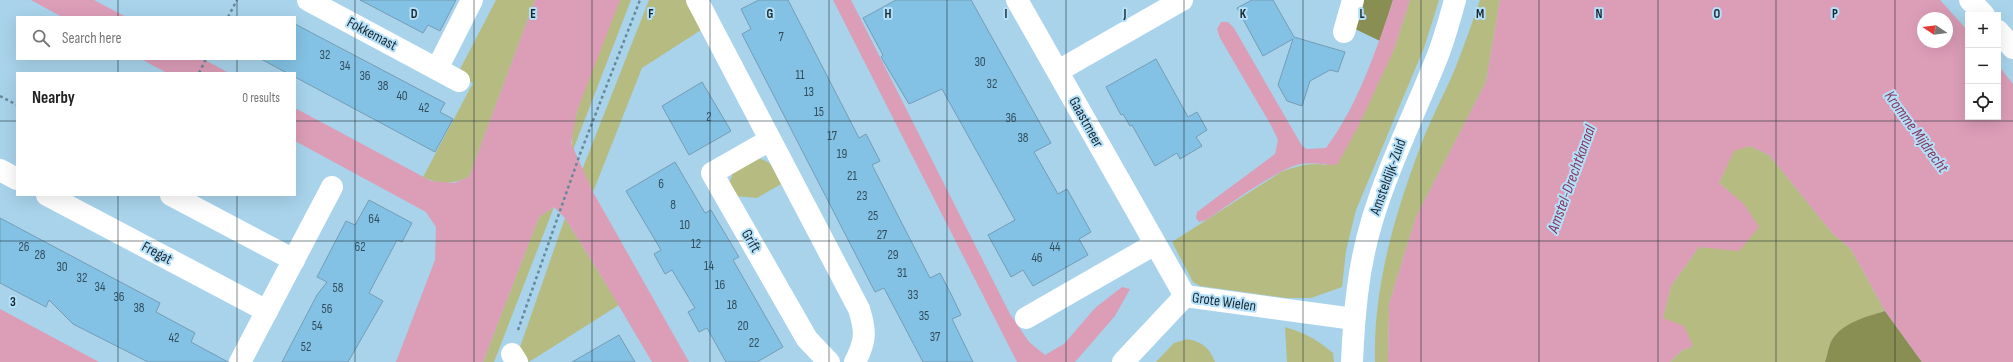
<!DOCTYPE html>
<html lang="en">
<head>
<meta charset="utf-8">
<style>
  :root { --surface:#fff; --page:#f6f6f6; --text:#222; --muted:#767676; --line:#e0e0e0 }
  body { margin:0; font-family:"Sofia Sans Condensed",sans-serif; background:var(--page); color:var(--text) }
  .controls { position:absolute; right:12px; top:12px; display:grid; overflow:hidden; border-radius:0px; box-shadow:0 4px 16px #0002 }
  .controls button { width:36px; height:36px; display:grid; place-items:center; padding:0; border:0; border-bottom:1px solid var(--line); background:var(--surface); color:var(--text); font:20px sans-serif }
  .compass { position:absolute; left:1917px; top:12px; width:36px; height:36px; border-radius:50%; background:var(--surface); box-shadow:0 4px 16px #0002; rotate:283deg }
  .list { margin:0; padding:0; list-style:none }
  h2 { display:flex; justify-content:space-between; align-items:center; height:52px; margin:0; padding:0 16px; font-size:17px }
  h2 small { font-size:13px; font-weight:400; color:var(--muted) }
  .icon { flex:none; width:22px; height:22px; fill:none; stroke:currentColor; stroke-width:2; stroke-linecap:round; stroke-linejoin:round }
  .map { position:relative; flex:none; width:2013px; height:362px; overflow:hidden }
  .search { position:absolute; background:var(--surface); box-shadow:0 4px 16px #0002; left:16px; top:16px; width:280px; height:44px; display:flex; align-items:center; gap:10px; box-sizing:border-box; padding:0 14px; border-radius:0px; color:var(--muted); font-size:15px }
  .panel { position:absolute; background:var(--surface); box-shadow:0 4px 16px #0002; left:16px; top:72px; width:280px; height:124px; border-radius:0px }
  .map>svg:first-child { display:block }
</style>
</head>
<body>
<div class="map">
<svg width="2013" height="362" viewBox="0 0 2013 362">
  <rect width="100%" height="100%" fill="#a8d3eb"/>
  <g fill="#b6bc81">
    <path d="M496,0H535L469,177C453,184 439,185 423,177L473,83L457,75Z"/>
    <path d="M620,0H631L573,150C566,120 607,32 620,0Z"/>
    <path d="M649,0H686L701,30L642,68L593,192L582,170Z"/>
    <path d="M1410,0H1439L1424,48L1356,210L1346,251L1342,287L1311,298H1287L1200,286L1193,282L1172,242L1281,172C1297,166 1310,162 1327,165L1393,52Z"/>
    <path d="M1480,0H1500L1486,82L1416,217L1389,304L1388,362H1375C1373,283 1397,206 1426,132C1435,111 1446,90 1455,69C1464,46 1472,23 1480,0Z"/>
    <path d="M1750,146L1769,155L1833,234L1851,249L1885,311L1859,320L1831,342L1825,362H1670L1681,351L1693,346L1663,318L1671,286L1699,247L1712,248L1731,193L1719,183L1734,150Z"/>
    <path d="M757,158C772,161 776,170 783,183L757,198L734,196L729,184L733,172Z"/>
    <path d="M554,207L494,362H483L539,217Z"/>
    <path d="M565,218L619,305L529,362L520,347Z"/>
    <path d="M1285,327C1307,334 1316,339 1333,353L1334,362H1287Z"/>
    <path d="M1188,339C1203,343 1209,347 1215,362H1156L1174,343Z"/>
  </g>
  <g fill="#898e53">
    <path d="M1359,0H1393L1380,41L1351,27Z"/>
    <path d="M1885,311L1922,362H1825C1827,356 1828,350 1830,344C1839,323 1866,317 1885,311Z"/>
  </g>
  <g fill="#dc9db7" fill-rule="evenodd">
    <path d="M31,0H94L126,17H62Z"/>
    <path d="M535,0H620L577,111L571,143L593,192L689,362H652L603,279L565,218L554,207L539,217L483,362H396L435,260L436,227L426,212L295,141V108L431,181L454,183L469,177Z"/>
    <path d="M833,0H851L1010,314L1029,342L1045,355L1064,344L1095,308L1122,287L1130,289L1115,316L1075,362H1017Z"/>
    <path d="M1393,0H1410L1393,52L1358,127L1337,165C1325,165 1313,162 1300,164C1276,170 1229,205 1206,220L1199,222L1196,218L1197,212L1275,154L1278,140L1272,127L1220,38L1217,29L1221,22H1228L1234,28L1302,146L1307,149L1326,148C1357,107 1377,49 1393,0Z"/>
    <path d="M1500,0H1940L1968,31V117H1998V65L2013,84V362H1922L1885,311L1851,249L1833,234L1769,155L1750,146L1734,151L1719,183L1744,204L1759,227L1739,251L1699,247L1671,286L1663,318L1684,326L1693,346L1681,351L1670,362H1388L1389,304L1416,217L1486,82ZM1923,18H1947V42H1923Z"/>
    <path d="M141,59H203L229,73H167Z"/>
    <path d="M0,309L99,362H0Z"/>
  </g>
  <g fill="#83c2e4" stroke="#749db4">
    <path d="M360,0H456L440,31L428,25L423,33Z"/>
    <path d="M759,0H788L859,138L866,134L880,161L872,165L930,278L940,273L951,294L961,315L952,319L973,362H923L884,288L875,292L742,34L751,29L741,9Z"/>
    <path d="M896,0H971L1051,143L1034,152L1058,194L1067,189L1091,232L1079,239L1088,255L1033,286L1023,270L1011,277L988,235L1015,220L942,89L909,104L881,57L883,55L863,18Z"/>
    <path d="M1252,0H1273L1294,37L1345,52L1338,72L1330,70L1310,81L1302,106L1287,101L1278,85L1293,39L1263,56L1237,8Z"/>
    <path d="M295,24L445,103L440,112L453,119L435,152L295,77V73H287L261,59H295Z"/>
    <path d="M1156,59L1188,117L1197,112L1207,130L1196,137L1202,146L1180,159L1177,153L1155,166L1132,125L1130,126L1123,114L1121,115L1106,87Z"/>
    <path d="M702,82L731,131L689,155L662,106Z"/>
    <path d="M675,162L705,213L711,210L739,257L733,260L783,347L757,362H726L707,328L699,332L688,312L695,308L672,270L665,274L654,254L661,250L626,191Z"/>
    <path d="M369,200L412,223L402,242L397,240L369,293L383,301L348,362H282L317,295L327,282L317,277L346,221L355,225Z"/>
    <path d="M0,218L160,303L156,312L195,333L191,342L228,362H148L73,324L49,300L46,307L0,283Z"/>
    <path d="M619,335L635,362H572Z"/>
  </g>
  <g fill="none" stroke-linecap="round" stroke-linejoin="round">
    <g stroke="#68889a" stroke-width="2.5" stroke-dasharray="3 3" stroke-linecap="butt">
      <path d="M228,17L237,0"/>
      <path d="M199,73L206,59"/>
      <path d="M0,96L17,105"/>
      <path d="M518,330L580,154L640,0"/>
    </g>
    <g stroke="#fff" stroke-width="22">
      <path d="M308,0L459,81"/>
      <path d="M697,0L859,309C866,331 866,341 855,362"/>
      <path d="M1017,0L1185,296"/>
      <path d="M1970,0L1984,15"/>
      <path d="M1998,31L2013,48"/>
      <path d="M1344,32L1353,0"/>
      <path d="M437,69L472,0"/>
      <path d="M1058,71L1182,0"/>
      <path d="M770,140L712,173L807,339L829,362"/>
      <path d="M0,170L17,179"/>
      <path d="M47,195L267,311"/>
      <path d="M171,195L294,260"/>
      <path d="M1185,296L1354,319"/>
      <path d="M1026,318L1155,244"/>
      <path d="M512,354L517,362"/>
      <path d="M240,362L332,187"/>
      <path d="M1123,362L1185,296"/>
      <path d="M1352,362C1354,314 1358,267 1372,221C1389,164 1416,111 1438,55C1445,37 1450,18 1455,0"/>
    </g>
  </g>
  <path fill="none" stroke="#172831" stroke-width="1" stroke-opacity="0.55" d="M118,0V17M237,0V17M355,0V362M474,0V362M592,0V362M710,0V362M829,0V362M947,0V362M1066,0V362M1184,0V362M1303,0V362M1421,0V362M1539,0V362M1658,0V362M1776,0V362M1895,0V362M118,59V73M237,59V73M0,121H17M295,121H2013M118,195V362M237,195V362M0,241H2013"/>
  <g text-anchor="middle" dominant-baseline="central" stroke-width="4" stroke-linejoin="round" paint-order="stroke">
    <g font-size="13" fill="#324e5e">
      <text x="781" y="37">7</text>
      <text x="325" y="55">32</text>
      <text x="980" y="62">30</text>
      <text x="345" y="66">34</text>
      <text x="800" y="75">11</text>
      <text x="365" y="76">36</text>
      <text x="992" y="84">32</text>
      <text x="383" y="86">38</text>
      <text x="809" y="92">13</text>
      <text x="402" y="96">40</text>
      <text x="424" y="108">42</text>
      <text x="819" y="112">15</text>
      <text x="709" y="117">2</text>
      <text x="1011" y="118">36</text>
      <text x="832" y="136">17</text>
      <text x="1023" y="138">38</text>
      <text x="842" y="154">19</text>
      <text x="852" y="176">21</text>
      <text x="661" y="184">6</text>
      <text x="862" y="196">23</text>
      <text x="673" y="205">8</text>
      <text x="873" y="216">25</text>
      <text x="374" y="219">64</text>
      <text x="685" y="225">10</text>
      <text x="882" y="235">27</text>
      <text x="696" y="244">12</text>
      <text x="24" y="247">26</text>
      <text x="360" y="247">62</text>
      <text x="1055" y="247">44</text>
      <text x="40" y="255">28</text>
      <text x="893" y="255">29</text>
      <text x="1037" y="258">46</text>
      <text x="709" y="266">14</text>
      <text x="62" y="267">30</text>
      <text x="902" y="273">31</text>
      <text x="82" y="278">32</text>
      <text x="720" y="285">16</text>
      <text x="100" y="287">34</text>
      <text x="338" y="288">58</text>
      <text x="913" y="295">33</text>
      <text x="119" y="297">36</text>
      <text x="732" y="305">18</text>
      <text x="139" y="308">38</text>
      <text x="327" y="309">56</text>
      <text x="924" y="316">35</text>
      <text x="317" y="326">54</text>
      <text x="743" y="326">20</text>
      <text x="935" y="337">37</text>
      <text x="174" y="338">42</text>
      <text x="754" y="343">22</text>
      <text x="306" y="347">52</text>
    </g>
    <g font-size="15" fill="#172831" stroke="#b5e0f9">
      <text transform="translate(372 34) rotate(28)">Fokkemast</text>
      <text transform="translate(1086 122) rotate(61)">Gaastmeer</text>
      <text transform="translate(1388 177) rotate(-70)">Amsteldijk-Zuid</text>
      <text transform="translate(751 241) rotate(60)">Grift</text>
      <text transform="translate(157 253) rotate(28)">Fregat</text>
      <text transform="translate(1224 302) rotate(8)">Grote Wielen</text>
    </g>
    <g font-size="16" font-style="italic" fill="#853a5d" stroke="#b5e0f9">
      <text transform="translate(1916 132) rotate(54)">Kromme Mijdrecht</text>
      <text transform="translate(1572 179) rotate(-70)">Amstel-Drechtkanaal</text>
    </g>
  </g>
  <g font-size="13" text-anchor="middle" font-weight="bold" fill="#172831" stroke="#b5e0f9" stroke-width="4" stroke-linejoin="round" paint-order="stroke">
    <text x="414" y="18">D</text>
    <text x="533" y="18">E</text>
    <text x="651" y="18">F</text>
    <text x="770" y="18">G</text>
    <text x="888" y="18">H</text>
    <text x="1006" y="18">I</text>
    <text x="1125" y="18">J</text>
    <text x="1243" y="18">K</text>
    <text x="1362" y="18">L</text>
    <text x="1480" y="18">M</text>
    <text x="1599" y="18">N</text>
    <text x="1717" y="18">O</text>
    <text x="1835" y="18">P</text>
    <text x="13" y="306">3</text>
  </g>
</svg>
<div class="controls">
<button>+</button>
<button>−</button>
<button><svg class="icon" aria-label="locate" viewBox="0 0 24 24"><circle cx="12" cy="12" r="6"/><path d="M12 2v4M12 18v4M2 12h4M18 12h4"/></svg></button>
</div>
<svg class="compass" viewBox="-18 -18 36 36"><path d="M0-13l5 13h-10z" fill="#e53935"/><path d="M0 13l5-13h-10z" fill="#767676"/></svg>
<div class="search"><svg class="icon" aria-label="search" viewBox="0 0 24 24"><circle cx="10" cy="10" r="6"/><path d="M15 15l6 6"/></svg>Search here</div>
<section class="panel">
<h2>Nearby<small>0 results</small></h2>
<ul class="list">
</ul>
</section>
</div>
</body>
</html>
